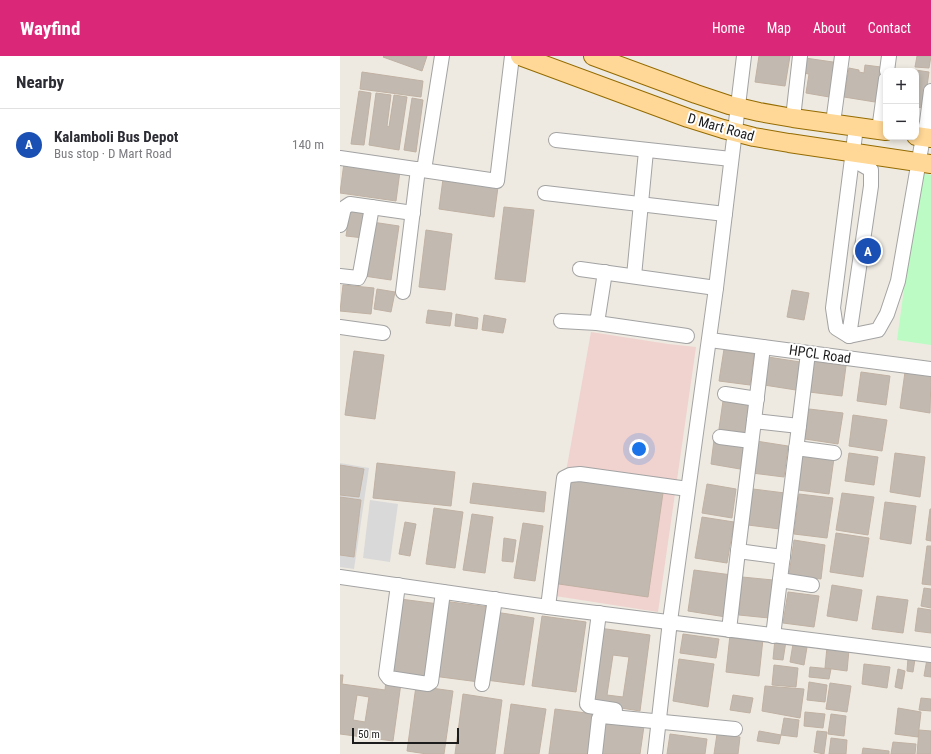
<!DOCTYPE html>
<html lang="en">
<head>
<meta charset="utf-8">
<style>
  :root { --surface:#fff; --page:#f2f2f3; --text:#2b2b33; --muted:#7c7c81; --line:#e1e1e2; --accent:#db2777 }
  body { margin:0; font-family:"Roboto Condensed",sans-serif; background:var(--page); color:var(--text) }
  .controls { position:absolute; right:12px; top:12px; display:grid; overflow:hidden; border-radius:8px; box-shadow:0 2px 6px #0003 }
  .controls button { width:36px; height:36px; display:grid; place-items:center; padding:0; border:0; border-bottom:1px solid var(--line); background:var(--surface); color:var(--text); font:20px sans-serif }
  .scale { position:absolute; left:12px; bottom:10px; width:107px; box-sizing:border-box; padding-left:4px; border:2px solid #1c1c1c; border-top:0; font-size:11px; line-height:14px; white-space:nowrap; color:#1c1c1c; -webkit-text-stroke:3px #fff; paint-order:stroke }
  .you { position:absolute; left:299px; top:393px; width:14px; height:14px; margin:-10px; border:3px solid #fff; border-radius:50%; background:#1a73e8; box-shadow:0 0 0 6px #1a73e833 }
  .badge { display:grid; place-items:center; width:26px; height:26px; border-radius:50%; background:var(--accent); color:#fff; font-size:13px; font-weight:700 }
  .pin { position:absolute; translate:-50% -50%; border:2px solid #fff; box-shadow:0 1px 4px #0006 }
  .list { margin:0; padding:0; list-style:none }
  h2 { display:flex; justify-content:space-between; align-items:center; height:52px; margin:0; padding:0 16px; font-size:17px }
  h2 small { font-size:13px; font-weight:400; color:var(--muted) }
  .list li { display:grid; grid-template-columns:26px 1fr auto; gap:12px; align-items:center; box-sizing:border-box; height:72px; padding:0 16px; border-top:1px solid var(--line) }
  .list b { display:block; font-size:15px; white-space:nowrap }
  .list p { margin:0; font-size:13px; white-space:nowrap; color:var(--muted) }
  .list em { font-size:13px; font-style:normal; color:var(--muted) }
  .map { position:relative; flex:none; width:591px; height:698px; overflow:hidden }
  header { display:flex; align-items:center; gap:24px; box-sizing:border-box; height:56px; padding:0 20px; background:var(--accent); color:#fff }
  header strong { font-size:19px }
  nav { display:flex; gap:22px; margin-inline-start:auto; font-size:14px }
  main { display:flex }
  aside { flex:1; background:var(--surface) }
  .map>svg:first-child { display:block }
</style>
</head>
<body>
<header>
<strong>Wayfind</strong>
<nav><a>Home</a><a>Map</a><a>About</a><a>Contact</a></nav>
</header>
<main>
<aside>
<h2>Nearby<small></small></h2>
<ul class="list">
<li><span class="badge" style="background:#1a4fb4">A</span><div><b>Kalamboli Bus Depot</b><p>Bus stop · D Mart Road</p></div><em>140 m</em></li>
</ul>
</aside>
<div class="map">
<svg width="591" height="698" viewBox="0 0 591 698">
  <rect width="100%" height="100%" fill="#eeeae1"/>
  <g fill="#dad9d9">
    <path d="M0,407L29,412L14,513L0,511Z"/>
    <path d="M30,444L58,448L50,506L23,502Z"/>
  </g>
  <path fill="#f0d2cf" d="M251,276L328,288L356,291L318,556L209,539L223,433Z"/>
  <path fill="#bcfbc4" d="M580,117L591,119V289L557,284Z"/>
  <g fill="#c2bab1" stroke="#c0b1a3" fill-rule="evenodd">
    <path d="M44,0H87L82,15L43,1Z"/>
    <path d="M419,0H450L445,30L415,26Z"/>
    <path d="M577,0H591L589,12L575,11Z"/>
    <path d="M465,2L500,7L495,42L466,37L469,18L463,17Z"/>
    <path d="M525,9L541,11L535,46L504,41L509,12L519,14V16L524,17Z"/>
    <path d="M575,14L589,16L584,52L576,51V15Z"/>
    <path d="M22,16L83,25L81,41L20,33Z"/>
    <path d="M19,35L31,37L24,89L11,88Z"/>
    <path d="M36,37L51,39L47,70L49,71L54,39L67,41L59,94L29,89Z"/>
    <path d="M72,42L83,44L76,96L64,94Z"/>
    <path d="M4,107L60,115L56,145L0,137Z"/>
    <path d="M103,123L158,131L154,161L99,153Z"/>
    <path d="M164,151L194,154L185,226L155,223Z"/>
    <path d="M10,155L27,158L24,182L6,180Z"/>
    <path d="M32,166L59,170L51,224L24,220Z"/>
    <path d="M86,174L112,178L105,234L79,231Z"/>
    <path d="M3,229L34,232L31,258L0,255Z"/>
    <path d="M37,233L55,236L51,256L34,253Z"/>
    <path d="M452,234L469,237L464,264L447,261Z"/>
    <path d="M88,254L112,257L110,270L86,267Z"/>
    <path d="M116,258L138,262L137,273L115,270Z"/>
    <path d="M144,259L166,263L163,277L142,274Z"/>
    <path d="M384,293L414,298L410,329L379,325Z"/>
    <path d="M14,295L44,299L35,363L5,359Z"/>
    <path d="M428,301L460,306L456,334L424,329Z"/>
    <path d="M473,305L506,310L502,340L469,336Z"/>
    <path d="M521,316L550,320L546,349L517,345Z"/>
    <path d="M565,316L591,320L590,357L560,352Z"/>
    <path d="M383,345L413,350L408,377L379,373Z"/>
    <path d="M469,353L503,357L498,388L465,383Z"/>
    <path d="M513,359L547,364L542,395L509,390Z"/>
    <path d="M374,384L404,388L400,413L371,408Z"/>
    <path d="M416,385L448,390L444,421L412,417Z"/>
    <path d="M509,397L538,401L534,429L505,425Z"/>
    <path d="M555,397L585,401L580,441L550,436Z"/>
    <path d="M463,398L494,402L489,438L458,434Z"/>
    <path d="M37,407L115,416L111,450L33,442Z"/>
    <path d="M0,409L24,413L19,441L0,439Z"/>
    <path d="M228,423L323,437L308,541L212,527Z"/>
    <path d="M133,427L206,436L204,456L130,447Z"/>
    <path d="M367,428L396,433L392,462L362,457Z"/>
    <path d="M413,433L445,437L440,473L408,469Z"/>
    <path d="M502,437L534,441L528,479L496,474Z"/>
    <path d="M459,438L493,442L487,482L454,478Z"/>
    <path d="M0,441L21,444L14,501L0,499Z"/>
    <path d="M545,446L576,450L571,488L540,483Z"/>
    <path d="M94,452L123,456L115,512L86,508Z"/>
    <path d="M590,453H591V485L586,484Z"/>
    <path d="M132,458L153,461L145,517L123,514Z"/>
    <path d="M362,461L394,466L387,507L355,502Z"/>
    <path d="M65,466L76,468L70,500L59,498Z"/>
    <path d="M183,467L203,470L195,525L174,522Z"/>
    <path d="M496,477L529,482L523,521L490,516Z"/>
    <path d="M164,482L176,484L173,506L162,505Z"/>
    <path d="M454,484L485,489L481,523L449,519Z"/>
    <path d="M587,490H591V529L582,528Z"/>
    <path d="M354,514L392,519L386,561L348,555Z"/>
    <path d="M402,521L433,524L429,562L399,559Z"/>
    <path d="M492,529L522,534L517,565L487,560Z"/>
    <path d="M584,532L591,533V552L581,550Z"/>
    <path d="M448,536L479,540L474,571L443,567Z"/>
    <path d="M537,540L568,544L563,577L532,573Z"/>
    <path d="M60,543L99,548L89,626L49,621Z"/>
    <path d="M103,545L149,551L139,626L93,620Z"/>
    <path d="M578,552L591,554V577L575,575Z"/>
    <path d="M155,556L194,562L184,629L146,624Z"/>
    <path d="M202,560L246,566L236,636L192,630Z"/>
    <path d="M259,572L310,579L300,655L249,647ZM273,599L289,601L283,641L267,639Z"/>
    <path d="M343,578L379,583L376,602L340,597Z"/>
    <path d="M390,579L423,583L419,620L386,616Z"/>
    <path d="M435,583L446,585L443,604L433,603Z"/>
    <path d="M453,588L467,591L464,609L450,606Z"/>
    <path d="M487,591L509,594L507,615L485,612Z"/>
    <path d="M568,602L575,603L573,616L567,615Z"/>
    <path d="M339,603L374,608L368,651L333,645Z"/>
    <path d="M587,603L591,604V621L584,620Z"/>
    <path d="M524,608L550,611L547,632L522,628Z"/>
    <path d="M434,609L458,612L456,631L432,629Z"/>
    <path d="M470,611L491,613L489,623L469,621Z"/>
    <path d="M558,613L565,615L562,633L555,631Z"/>
    <path d="M0,619H3L2,628L45,634L46,625L61,627L53,685L0,678ZM17,639L29,641L25,666L13,664Z"/>
    <path d="M469,626L487,629L485,646L467,644Z"/>
    <path d="M490,627L511,630L507,656L486,653Z"/>
    <path d="M76,630L113,635L104,698H87L67,695Z"/>
    <path d="M425,630L464,633L460,662L422,655Z"/>
    <path d="M123,638L162,644L155,698H115Z"/>
    <path d="M393,639L413,642L410,657L390,654Z"/>
    <path d="M581,642L591,643V655L579,654Z"/>
    <path d="M171,648L206,653L199,698H164Z"/>
    <path d="M558,652L581,656L578,681L555,678Z"/>
    <path d="M215,653L254,658L248,698H209Z"/>
    <path d="M465,656L485,658L483,672L464,670Z"/>
    <path d="M491,658L506,660L504,680L488,678Z"/>
    <path d="M444,662L459,664L457,681L441,679Z"/>
    <path d="M263,665L304,670L300,698H259Z"/>
    <path d="M579,674L591,675V698H577Z"/>
    <path d="M419,675L441,679L439,688L417,685Z"/>
    <path d="M477,675L487,676L484,698L474,696Z"/>
    <path d="M330,678L367,683L365,698H327Z"/>
    <path d="M377,678L400,681L398,698H374Z"/>
    <path d="M491,682L507,684L506,698H489Z"/>
    <path d="M553,686L576,688L575,698H551Z"/>
    <path d="M523,692L549,695V698H522Z"/>
  </g>
  <g fill="none" stroke-linecap="round" stroke-linejoin="round">
    <defs>
      <g id="minor">
        <path d="M547,15L549,0"/>
        <path d="M453,62L460,0"/>
        <path d="M493,67L502,0"/>
        <path d="M539,74L546,23"/>
        <path d="M216,84L391,103"/>
        <path d="M0,102L157,125L172,0"/>
        <path d="M512,103L531,114V130L509,280L538,274L547,258L558,225L583,81L587,66L591,35"/>
        <path d="M84,114L102,0"/>
        <path d="M205,137L385,158"/>
        <path d="M0,169L4,152L10,148L73,157"/>
        <path d="M240,213L376,232"/>
        <path d="M0,220L18,222L20,218L32,151"/>
        <path d="M294,220L306,95"/>
        <path d="M63,236L78,113"/>
        <path d="M221,265L257,267L265,216"/>
        <path d="M257,267L347,280"/>
        <path d="M0,271L43,277"/>
        <path d="M509,280L496,272L493,252L516,71"/>
        <path d="M370,284L591,313"/>
        <path d="M423,291L398,495L443,501"/>
        <path d="M385,338L417,343"/>
        <path d="M414,365L459,370"/>
        <path d="M380,381L411,385"/>
        <path d="M456,392L494,397"/>
        <path d="M0,521L208,551L591,599"/>
        <path d="M440,524L472,529"/>
        <path d="M58,529L46,618L49,622L88,628L91,626L103,536"/>
        <path d="M208,551L224,422L230,419L240,418L348,433"/>
        <path d="M259,557L247,648L249,650L275,654"/>
        <path d="M389,574L398,495"/>
        <path d="M433,580L468,297"/>
        <path d="M142,628L155,543"/>
        <path d="M255,698L259,662L262,660L395,673"/>
        <path d="M315,698L330,565L376,232L404,0"/>
      </g>
      <g id="major">
        <path d="M180,0L348,62L383,73L414,81L449,87L591,108"/>
        <path d="M253,0L356,38L389,49L419,56L453,62L546,75"/>
        <path d="M576,80L591,82"/>
      </g>
    </defs>
    <use href="#minor" stroke="#a3a3a3" stroke-width="16"/>
    <use href="#major" stroke="#946b00" stroke-width="20"/>
    <use href="#minor" stroke="#fff" stroke-width="14"/>
    <use href="#major" stroke="#ffd796" stroke-width="18"/>
  </g>
  <g text-anchor="middle" dominant-baseline="central" stroke-width="4" stroke-linejoin="round" paint-order="stroke">
    <g font-size="14" fill="#1c1c1c" stroke="#fff">
      <text transform="translate(381 71) rotate(16)">D Mart Road</text>
      <text transform="translate(480 298) rotate(8)">HPCL Road</text>
    </g>
  </g>
</svg>
<div class="controls">
<button>+</button>
<button>−</button>
</div>
<div class="scale">50 m</div>
<div class="you"></div>
<div class="pin badge" style="left:528px;top:195px;background:#1a4fb4">A</div>
</div>
</main>
</body>
</html>
